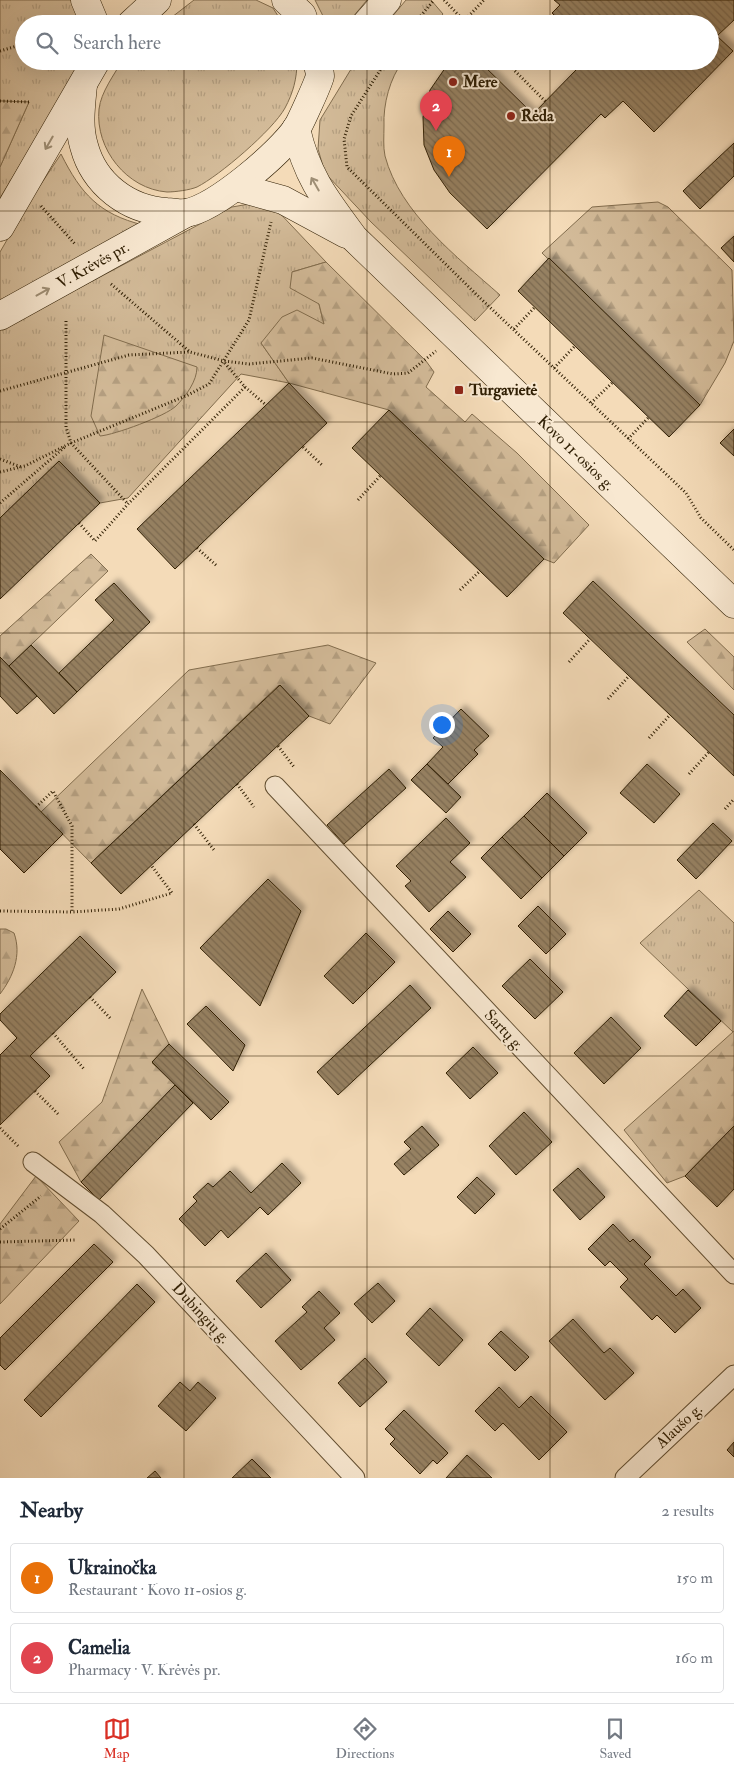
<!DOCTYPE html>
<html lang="en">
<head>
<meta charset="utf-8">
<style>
  :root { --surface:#fff; --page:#f6f6f7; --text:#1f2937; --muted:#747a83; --line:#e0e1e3; --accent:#d93025 }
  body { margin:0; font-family:"IM FELL Double Pica",serif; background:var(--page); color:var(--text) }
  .you { position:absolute; left:441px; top:724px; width:18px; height:18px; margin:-12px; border:4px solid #fff; border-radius:50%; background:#1a73e8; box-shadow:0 0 0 8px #1a73e833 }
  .badge { display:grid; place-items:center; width:32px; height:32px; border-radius:50%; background:var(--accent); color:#fff; font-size:16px; font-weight:700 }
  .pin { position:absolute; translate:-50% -41px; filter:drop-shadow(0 1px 2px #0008) }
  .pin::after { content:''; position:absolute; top:26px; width:18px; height:15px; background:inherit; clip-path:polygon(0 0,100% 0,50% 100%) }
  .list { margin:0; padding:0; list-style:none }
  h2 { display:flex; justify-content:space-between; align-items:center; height:65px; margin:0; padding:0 20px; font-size:21px }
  h2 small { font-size:16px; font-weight:400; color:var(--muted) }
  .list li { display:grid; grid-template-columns:32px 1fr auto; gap:15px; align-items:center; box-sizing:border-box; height:70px; margin:0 10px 10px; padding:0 10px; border:1px solid var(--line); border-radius:5px }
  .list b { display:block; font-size:19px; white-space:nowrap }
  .list p { margin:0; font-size:16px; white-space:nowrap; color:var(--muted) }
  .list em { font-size:16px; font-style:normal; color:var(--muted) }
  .icon { flex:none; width:28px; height:28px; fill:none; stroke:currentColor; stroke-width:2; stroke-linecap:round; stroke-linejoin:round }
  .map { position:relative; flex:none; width:734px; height:1478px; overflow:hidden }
  .search { position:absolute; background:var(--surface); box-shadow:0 5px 20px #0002; left:15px; right:15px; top:15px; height:55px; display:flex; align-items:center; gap:12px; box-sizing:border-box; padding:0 18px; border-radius:28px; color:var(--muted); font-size:19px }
  .sheet { height:225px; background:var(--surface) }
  nav { display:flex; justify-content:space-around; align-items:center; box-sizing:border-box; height:70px; border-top:1px solid var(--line); background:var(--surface); font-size:14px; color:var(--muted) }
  nav a { display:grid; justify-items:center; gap:2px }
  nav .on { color:var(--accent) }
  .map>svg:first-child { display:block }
</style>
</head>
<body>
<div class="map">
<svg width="734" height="1478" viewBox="0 0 734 1478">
  <defs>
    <pattern id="grass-tufts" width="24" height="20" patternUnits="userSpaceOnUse" patternTransform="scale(1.25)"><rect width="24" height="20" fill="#d3bb99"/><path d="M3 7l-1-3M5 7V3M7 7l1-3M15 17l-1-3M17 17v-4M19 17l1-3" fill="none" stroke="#b5a082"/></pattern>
    <pattern id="forest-firs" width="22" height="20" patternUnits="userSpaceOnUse" patternTransform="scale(1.25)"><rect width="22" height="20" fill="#d3bb99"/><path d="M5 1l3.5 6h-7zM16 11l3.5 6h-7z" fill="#b5a082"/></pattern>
    <pattern id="building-back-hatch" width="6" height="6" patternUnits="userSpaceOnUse" patternTransform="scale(1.25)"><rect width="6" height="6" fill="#968162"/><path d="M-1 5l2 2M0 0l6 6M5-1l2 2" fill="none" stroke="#7b694f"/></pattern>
    <filter id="shadow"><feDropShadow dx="4.5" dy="-4.5" stdDeviation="2.5" flood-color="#0004"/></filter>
  </defs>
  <rect width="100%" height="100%" fill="#f4dbb8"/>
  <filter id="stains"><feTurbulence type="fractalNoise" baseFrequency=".004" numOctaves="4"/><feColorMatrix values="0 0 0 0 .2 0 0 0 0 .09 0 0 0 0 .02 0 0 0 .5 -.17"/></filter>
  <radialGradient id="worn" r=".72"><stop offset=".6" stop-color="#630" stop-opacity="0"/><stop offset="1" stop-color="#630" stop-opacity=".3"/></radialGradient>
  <g fill="url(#grass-tufts)" stroke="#826d4e">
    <path d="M0,0H72L86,24H24V61H83L0,198V167L29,102L0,101Z"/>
    <path d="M194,0H256L273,8L283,24H163Z"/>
    <path d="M315,0H367L347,24H327Z"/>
    <path d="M406,0H431L443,14L434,24H386Z"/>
    <path d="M122,61H297C297,79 293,93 285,108C273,130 219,176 197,187C190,190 175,192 167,192C127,189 95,149 99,109C101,92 114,75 122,61Z"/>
    <path d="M356,61H403C390,78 383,104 384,126C384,135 383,147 385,156C400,213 457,257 500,295L475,321L371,222L325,173L318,149L320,120Z"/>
    <path d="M61,154C81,194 99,214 143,225L0,300V252L29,202Z"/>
    <path d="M255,203L273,206L326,262L292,272L319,304L324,325L261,343L289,383L241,374L128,498L100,503L59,461L0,518V330L232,207Z"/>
    <path d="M699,890L734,923L733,1032L640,943Z"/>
  </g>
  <g fill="url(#forest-firs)" stroke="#826d4e">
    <path d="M0,101L29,102L0,167Z"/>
    <path d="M658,202L668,207L732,270L734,341L725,363L700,405L542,253L592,207Z"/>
    <path d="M326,262L426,361L434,372L426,387L465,422L472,414L517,453L589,525L554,563L544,559L389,410L289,383L261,343L282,317L297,310L324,324L319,304L290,288L292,272Z"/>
    <path d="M104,335L197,367C197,381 186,396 176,406C166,416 114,435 100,436L91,416Z"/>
    <path d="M91,554L108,571L9,666L0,657V636Z"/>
    <path d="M705,629L734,657V690L687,642Z"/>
    <path d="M328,645L376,663L330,724L309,716L279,685L91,863L41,812L189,670Z"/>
    <path d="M0,929H6L14,933C22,955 13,977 0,994Z"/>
    <path d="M142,989L169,1044L152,1063L175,1085L81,1182L59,1142L102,1102Z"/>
    <path d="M734,1031V1126L685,1176L667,1183L624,1130Z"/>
    <path d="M36,1176L79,1221L0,1304V1224Z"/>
  </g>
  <g fill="url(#building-back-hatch)" stroke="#301f04" filter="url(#shadow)">
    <path d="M554,0H734V20L717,36L733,51L654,132L623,101L605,118L601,114L487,229L450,193L434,170L424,145L423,117L430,90L450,61H479L533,114L576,70L567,61H710V24H563L552,13L560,5Z"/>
    <path d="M734,143V176L700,209L683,191Z"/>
    <path d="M734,236V262L721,248Z"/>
    <path d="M549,258L700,405L669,437L518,291Z"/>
    <path d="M289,383L327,423L175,569L137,529Z"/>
    <path d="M389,410L544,559L507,597L352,448Z"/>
    <path d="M734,429V456L720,443Z"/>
    <path d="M59,461L100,503L0,599V518Z"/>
    <path d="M593,581L734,715V776L563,613Z"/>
    <path d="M114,583L150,622L77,692L59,673L114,620L95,600Z"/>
    <path d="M31,645L77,692L54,714L9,666Z"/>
    <path d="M0,657L37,696L17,714L0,696Z"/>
    <path d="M280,685L309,716L121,894L91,863Z"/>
    <path d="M461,709L489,736L474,750L478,754L448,784L427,764L443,747L433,738Z"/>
    <path d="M427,764L461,797L446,813L411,780Z"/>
    <path d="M647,764L680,794L654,823L620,793Z"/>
    <path d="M389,769L406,788L344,844L327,825Z"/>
    <path d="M0,770L63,834L24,873L0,849Z"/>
    <path d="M547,793L587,833L564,856L524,816Z"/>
    <path d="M524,816L564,856L542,878L502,837Z"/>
    <path d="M446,818L470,843L450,862L466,877L429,912L405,886L411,881L396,866Z"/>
    <path d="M713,823L732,841L696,879L677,860Z"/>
    <path d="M502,837L542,878L521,899L481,858Z"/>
    <path d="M268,879L301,911L260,1006L200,948Z"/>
    <path d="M538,906L566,934L546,954L518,926Z"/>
    <path d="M448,911L471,934L453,952L430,929Z"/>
    <path d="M366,933L395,962L353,1004L324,976Z"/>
    <path d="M80,936L116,972L30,1056L50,1076L0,1125V1055L17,1038L0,1020V1014Z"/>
    <path d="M530,959L563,992L535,1019L502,986Z"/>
    <path d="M410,985L431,1008L338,1095L317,1072Z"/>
    <path d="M688,990L721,1021L696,1046L664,1016Z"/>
    <path d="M206,1006L245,1045L233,1071L187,1024Z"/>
    <path d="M611,1017L641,1048L604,1084L574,1053Z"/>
    <path d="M169,1044L229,1102L211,1120L152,1062Z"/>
    <path d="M473,1047L498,1073L470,1099L446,1073Z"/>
    <path d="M175,1085L193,1103L99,1200L81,1182Z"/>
    <path d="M524,1112L552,1142L516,1175L489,1146Z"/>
    <path d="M422,1126L439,1145L404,1175L394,1164L411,1149L404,1142Z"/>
    <path d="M734,1126V1189L717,1207L685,1176Z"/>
    <path d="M282,1163L301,1183L268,1215L260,1207L228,1238L221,1230L205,1246L179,1219L197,1201L193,1197L208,1183L213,1187L230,1171L251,1193Z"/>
    <path d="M578,1168L605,1197L580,1220L553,1190Z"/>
    <path d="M477,1177L495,1194L475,1214L457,1197Z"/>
    <path d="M613,1224L630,1242L633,1239L651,1257L644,1264L676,1296L683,1289L701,1308L675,1333L657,1315L652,1320L620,1287L628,1279L610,1261L605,1266L588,1249Z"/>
    <path d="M94,1244L113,1262L5,1370L0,1365V1338Z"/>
    <path d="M266,1253L291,1280L261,1308L236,1281Z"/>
    <path d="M378,1283L395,1301L372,1323L354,1304Z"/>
    <path d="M137,1284L155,1302L41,1417L24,1400Z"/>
    <path d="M319,1291L340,1313L324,1328L335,1340L301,1370L275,1341L307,1312L302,1307Z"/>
    <path d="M430,1308L463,1340L439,1366L406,1334Z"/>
    <path d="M573,1319L604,1353L610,1348L634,1373L605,1400L549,1341Z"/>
    <path d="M501,1331L529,1357L515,1371L488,1344Z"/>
    <path d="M365,1358L387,1382L360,1407L338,1383Z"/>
    <path d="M180,1382L190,1391L198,1382L216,1398L186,1431L158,1406Z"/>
    <path d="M499,1387L519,1408L531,1396L567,1432L539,1460L503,1423L495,1431L475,1411Z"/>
    <path d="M404,1410L448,1453L437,1464L433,1460L420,1474L390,1444L395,1439L385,1429Z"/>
    <path d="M734,1442V1457L727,1450Z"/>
    <path d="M467,1455L492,1478H446Z"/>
    <path d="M252,1459L271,1478H232Z"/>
    <path d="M155,1471L161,1478H147Z"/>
  </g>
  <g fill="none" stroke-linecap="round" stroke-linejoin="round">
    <defs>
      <g id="street">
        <path d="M275,786L734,1274"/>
        <path d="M33,1162L102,1214L146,1255L355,1478"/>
        <path d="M625,1478L734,1375"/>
      </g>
      <g id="secondary">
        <path d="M85,0L95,24"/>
        <path d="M286,0L302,15L305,24"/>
        <path d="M131,24L157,0"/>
        <path d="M366,24L387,0"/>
        <path d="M83,85C81,106 78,126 84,146C94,184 128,210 167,212C173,212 180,214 186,213C216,208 280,153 297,128C301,121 318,84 320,76C320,72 318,66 317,61"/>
        <path d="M296,129C307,177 325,199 354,238L734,604"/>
        <path d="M236,187L283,200L346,234"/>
        <path d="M0,227L96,61"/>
        <path d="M0,316L186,213"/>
      </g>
    </defs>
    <use href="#street" stroke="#614e31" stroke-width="21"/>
    <use href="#secondary" stroke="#301f04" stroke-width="29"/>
    <g stroke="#301f04" stroke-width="3" stroke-dasharray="1 2.5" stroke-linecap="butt">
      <path d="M444,0L467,24"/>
      <path d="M414,24L434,0"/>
      <path d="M461,24L484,0"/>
      <path d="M0,51L24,44"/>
      <path d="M386,61L351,116L344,139L347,167L479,297L686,493L701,518L734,550"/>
      <path d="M505,61L546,102"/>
      <path d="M0,101L29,102"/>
      <path d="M41,206L75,244"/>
      <path d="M111,284L190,352L224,361L249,364L312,358L393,374L408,373L436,351"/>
      <path d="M66,321V427L71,443L128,504"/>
      <path d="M514,329L535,307"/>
      <path d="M554,368L575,346"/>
      <path d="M245,387L266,405"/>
      <path d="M0,391L129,355L189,352"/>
      <path d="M591,403L613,382"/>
      <path d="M628,439L649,417"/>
      <path d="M303,447L322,465"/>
      <path d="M0,459L21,467"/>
      <path d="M0,472L25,466L71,443L188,395L209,384L249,320L271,222"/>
      <path d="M358,500L381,475"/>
      <path d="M0,503L66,446"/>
      <path d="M79,523L95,541L128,504L245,387L224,362"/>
      <path d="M197,548L217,566"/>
      <path d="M460,590L480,571"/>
      <path d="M569,662L590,639"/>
      <path d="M608,699L629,676"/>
      <path d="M649,738L670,715"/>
      <path d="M278,746L294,767"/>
      <path d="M689,774L709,752"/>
      <path d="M237,784L254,807"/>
      <path d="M36,807L53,791L72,826V912"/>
      <path d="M725,809L734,799"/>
      <path d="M194,824L214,850"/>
      <path d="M0,911L72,912L119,909L172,893L151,865"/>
      <path d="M90,997L111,1019"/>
      <path d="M53,1033L84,1069"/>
      <path d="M35,1091L59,1115"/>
      <path d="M0,1128L19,1147"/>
      <path d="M0,1229L41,1196"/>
      <path d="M0,1242L75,1240"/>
    </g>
    <use href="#street" stroke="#f8e8d1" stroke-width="19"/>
    <use href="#secondary" stroke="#f8e8d1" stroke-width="28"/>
  </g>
  <defs><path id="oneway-shaft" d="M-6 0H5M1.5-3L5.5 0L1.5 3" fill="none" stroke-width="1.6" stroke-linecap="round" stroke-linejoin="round" transform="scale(1.25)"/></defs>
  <g stroke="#9e8e75">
    <use href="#oneway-shaft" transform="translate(49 143) rotate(120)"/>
    <use href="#oneway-shaft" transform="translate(315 184) rotate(-120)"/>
    <use href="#oneway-shaft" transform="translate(43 292) rotate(-29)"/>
  </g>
  <path fill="none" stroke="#301f04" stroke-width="1" stroke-opacity="0.55" d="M184,0V24M367,0V24M550,0V24M184,61V1478M367,61V1478M550,61V1478M0,211H734M0,422H734M0,633H734M0,845H734M0,1056H734M0,1267H734"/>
  <g fill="#8f2418" stroke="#f8e8d1" stroke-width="2">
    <circle cx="453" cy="82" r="5"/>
    <circle cx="511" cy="116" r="5"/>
    <rect x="454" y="385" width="10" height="10" rx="2.5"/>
  </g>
  <g text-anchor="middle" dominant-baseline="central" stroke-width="4" stroke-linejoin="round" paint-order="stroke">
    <g font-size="16" font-weight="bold" fill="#301f04" stroke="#f8e8d1" text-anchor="start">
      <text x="463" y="82">Mere</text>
      <text x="521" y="116">Rėda</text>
      <text x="469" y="390">Turgavietė</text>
    </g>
    <g font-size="16" fill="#301f04" stroke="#f8e8d1">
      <text transform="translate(93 265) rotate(-29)">V. Krėvės pr.</text>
      <text transform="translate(576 453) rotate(44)">Kovo 11-osios g.</text>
      <text transform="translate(504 1030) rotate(47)">Sartų g.</text>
      <text transform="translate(201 1313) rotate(47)">Dubingių g.</text>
      <text transform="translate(679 1426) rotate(-43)">Alaušo g.</text>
    </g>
  </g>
  <rect width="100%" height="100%" filter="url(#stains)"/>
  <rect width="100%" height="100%" fill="url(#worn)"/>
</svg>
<div class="you"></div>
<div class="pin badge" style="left:449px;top:177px;background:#e8710a">1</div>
<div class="pin badge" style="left:436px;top:131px;background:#e0444e">2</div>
<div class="search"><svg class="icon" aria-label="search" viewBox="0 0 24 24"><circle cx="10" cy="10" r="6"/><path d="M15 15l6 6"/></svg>Search here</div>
</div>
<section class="sheet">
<h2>Nearby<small>2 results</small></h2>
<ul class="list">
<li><span class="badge" style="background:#e8710a">1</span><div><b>Ukrainočka</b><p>Restaurant · Kovo 11-osios g.</p></div><em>150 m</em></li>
<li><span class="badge" style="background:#e0444e">2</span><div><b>Camelia</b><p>Pharmacy · V. Krėvės pr.</p></div><em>160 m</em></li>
</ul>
</section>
<nav>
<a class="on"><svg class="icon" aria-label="map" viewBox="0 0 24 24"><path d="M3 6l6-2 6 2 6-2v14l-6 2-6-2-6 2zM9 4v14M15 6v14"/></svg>Map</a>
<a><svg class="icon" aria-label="directions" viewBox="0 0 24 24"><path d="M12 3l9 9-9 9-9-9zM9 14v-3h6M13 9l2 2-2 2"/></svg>Directions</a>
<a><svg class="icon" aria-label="saved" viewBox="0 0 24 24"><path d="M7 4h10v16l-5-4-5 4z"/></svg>Saved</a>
</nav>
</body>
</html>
